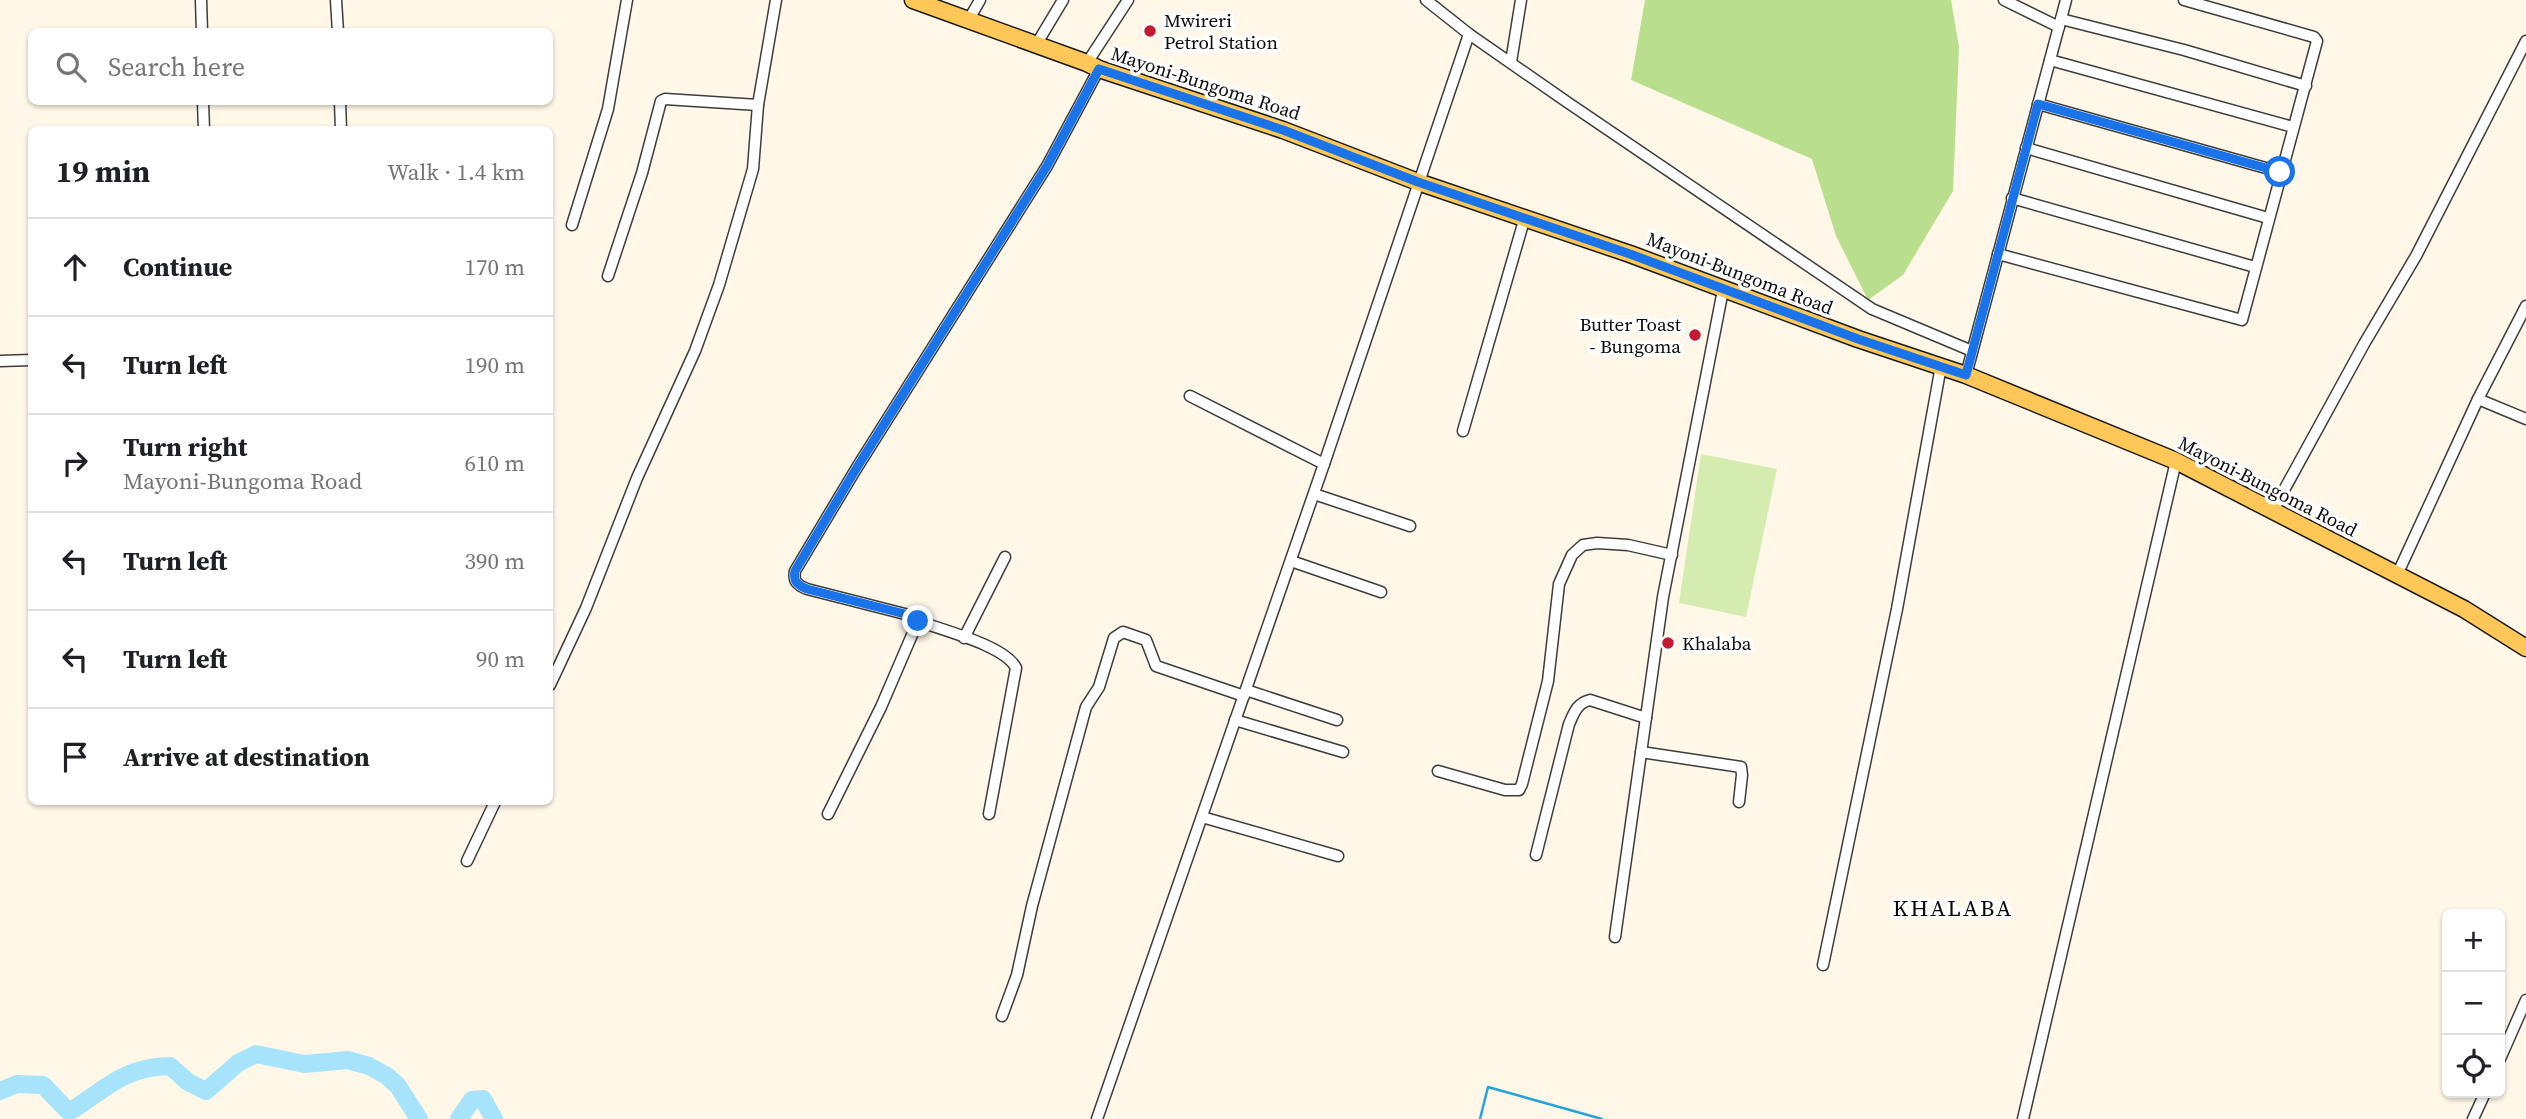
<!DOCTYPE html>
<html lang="en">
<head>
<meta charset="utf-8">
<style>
  :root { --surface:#fff; --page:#f6f6f6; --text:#202124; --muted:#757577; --line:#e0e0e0 }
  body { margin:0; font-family:"Source Serif 4",serif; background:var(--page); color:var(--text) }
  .controls { position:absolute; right:21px; bottom:21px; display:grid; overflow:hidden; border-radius:10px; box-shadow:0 2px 5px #0004 }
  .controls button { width:63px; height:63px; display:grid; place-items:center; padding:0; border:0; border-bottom:2px solid var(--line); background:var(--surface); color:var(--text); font:35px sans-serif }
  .stop { position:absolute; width:21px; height:21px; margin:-16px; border:5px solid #1a73e8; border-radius:50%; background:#fff }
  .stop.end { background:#1a73e8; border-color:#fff; box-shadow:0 2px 7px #0008 }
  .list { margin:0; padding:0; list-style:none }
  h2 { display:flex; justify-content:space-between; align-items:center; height:91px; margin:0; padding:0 28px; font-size:30px }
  h2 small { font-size:23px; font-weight:400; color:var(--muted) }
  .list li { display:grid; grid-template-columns:46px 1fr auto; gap:21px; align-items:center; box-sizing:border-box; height:98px; padding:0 28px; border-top:2px solid var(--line) }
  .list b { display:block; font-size:26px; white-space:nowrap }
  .list p { margin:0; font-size:23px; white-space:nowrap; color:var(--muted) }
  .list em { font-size:23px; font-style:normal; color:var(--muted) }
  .icon { flex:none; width:38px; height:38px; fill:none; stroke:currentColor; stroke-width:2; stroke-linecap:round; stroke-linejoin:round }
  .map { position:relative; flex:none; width:2526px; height:1119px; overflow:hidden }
  .search { position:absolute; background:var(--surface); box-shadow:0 2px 5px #0004; left:28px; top:28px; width:525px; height:77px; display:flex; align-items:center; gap:18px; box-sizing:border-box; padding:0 24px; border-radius:10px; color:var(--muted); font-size:26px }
  .panel { position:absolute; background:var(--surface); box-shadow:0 2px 5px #0004; left:28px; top:126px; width:525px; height:679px; border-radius:10px }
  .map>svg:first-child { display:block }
</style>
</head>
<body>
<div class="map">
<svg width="2526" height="1119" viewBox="0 0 2526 1119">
  <rect width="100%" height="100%" fill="#fff8e8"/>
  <path fill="#d4ecaf" d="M1701,454L1777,469L1746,617L1679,603Z"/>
  <path fill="#b9de8d" d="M1645,0H1951L1959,47L1953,191L1903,275L1868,300L1836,236L1812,159L1631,80Z"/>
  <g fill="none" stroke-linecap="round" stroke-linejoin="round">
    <path stroke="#28a3d9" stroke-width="2.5" d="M1480,1119L1488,1087L1602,1119"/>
    <g stroke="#a7e4fc" stroke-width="18">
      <path d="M0,1091L17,1084L43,1085L69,1112C106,1089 123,1067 170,1066L188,1082L206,1091L238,1063L256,1054L304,1064L348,1060L369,1066L387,1076L398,1086L419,1119"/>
      <path d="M459,1119L472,1100L483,1099L494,1119"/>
    </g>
    <defs>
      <g id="minor">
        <path d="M201,0L202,32"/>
        <path d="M336,0L338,32"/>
        <path d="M1426,0L1469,34L1567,102L1872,309L1972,351"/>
        <path d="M2004,0L2059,27"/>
        <path d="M2061,19L2184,50L2306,86"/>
        <path d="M968,21L980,0"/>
        <path d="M1036,45L1063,0"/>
        <path d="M2050,60L2293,127"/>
        <path d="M1511,62L1521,0"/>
        <path d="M1087,63L1128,0"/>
        <path d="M203,102L204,130"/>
        <path d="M340,102L341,130"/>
        <path d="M2038,104L2280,172"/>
        <path d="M2026,148L2268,218"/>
        <path d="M2012,198L2255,267"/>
        <path d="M572,225L608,109L627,0"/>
        <path d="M1998,254L2242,320L2317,41L2314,37L2184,0"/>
        <path d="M608,276L642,173L661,101L665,99L758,105"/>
        <path d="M0,361L32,360"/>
        <path d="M1966,375L2066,0"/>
        <path d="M1190,396L1324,464"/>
        <path d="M2478,399L2526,306"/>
        <path d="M1463,431L1525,217"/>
        <path d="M1314,494L1410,526"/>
        <path d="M2272,512L2364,344L2416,256L2526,41"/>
        <path d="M1291,561L1381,592"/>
        <path d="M2397,575L2478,399L2526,419"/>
        <path d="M918,621C942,630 1006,646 1016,668L989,814"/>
        <path d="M964,638L1005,557"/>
        <path d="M550,685L586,608L637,478L695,351L719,285L753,169L758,105L776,0"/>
        <path d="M1246,690L1337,720"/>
        <path d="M1235,720L1343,752"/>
        <path d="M1641,752L1741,767L1742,775L1739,802"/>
        <path d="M1438,771L1505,790H1519L1522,784L1548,681L1559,584L1572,555L1583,545L1597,543L1628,545L1672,555"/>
        <path d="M828,814L881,707L918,621L905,614L807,589C797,585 793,581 795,571L856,469L1047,166L1099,69"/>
        <path d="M1202,817L1338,856"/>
        <path d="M1536,855L1569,724C1574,713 1577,703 1590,700L1646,718"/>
        <path d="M467,861L495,802"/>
        <path d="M1615,937L1663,597L1723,290"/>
        <path d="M1823,965L1897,609L1941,366"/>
        <path d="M1002,1016L1017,975L1032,906L1086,707L1099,687L1114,638L1123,632L1146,640L1156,666L1244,696"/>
        <path d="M2500,1059L2526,1000"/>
        <path d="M1097,1119L1324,464L1469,34"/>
        <path d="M2023,1119L2176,461"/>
        <path d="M2473,1119L2485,1093"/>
      </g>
      <path id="primary" d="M913,0L1087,63L1099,69L1283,130L1418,182L1630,254L1858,339L1966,375L2176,461L2464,609L2526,648"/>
    </defs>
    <use href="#minor" stroke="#3d3d3d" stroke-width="13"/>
    <use href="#primary" stroke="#1b1b1b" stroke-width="19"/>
    <use href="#minor" stroke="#fff" stroke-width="10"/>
    <use href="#primary" stroke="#ffc658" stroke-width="16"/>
  </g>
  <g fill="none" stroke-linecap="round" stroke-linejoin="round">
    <path stroke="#1a73e8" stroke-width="9" d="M918,621L905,614L807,589C797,585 793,581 795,571L856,469L1047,166L1099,69L1283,130L1418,182L1630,254L1858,339L1966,375L2038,104L2280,172"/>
  </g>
  <g fill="#c51831" stroke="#fff" stroke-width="2.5">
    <circle cx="1150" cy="31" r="7"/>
    <circle cx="1695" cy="335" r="7"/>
    <circle cx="1668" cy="643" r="7"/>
  </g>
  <g text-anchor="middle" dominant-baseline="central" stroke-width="7" stroke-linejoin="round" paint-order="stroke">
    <g font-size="19" fill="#0a0a0a" stroke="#fff" text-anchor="start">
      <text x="1164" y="20">Mwireri<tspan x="1164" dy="22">Petrol Station</tspan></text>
      <text x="1681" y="324" text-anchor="end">Butter Toast<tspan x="1681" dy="22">- Bungoma</tspan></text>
      <text x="1682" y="643">Khalaba</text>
    </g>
    <g font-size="19" fill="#0a0a0a" stroke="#fff">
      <text transform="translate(1206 83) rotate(18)">Mayoni-Bungoma Road</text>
      <text transform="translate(1740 273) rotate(21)">Mayoni-Bungoma Road</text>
      <text transform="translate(2268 486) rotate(27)">Mayoni-Bungoma Road</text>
    </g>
    <g font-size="23" letter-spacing="2" fill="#0a0a0a" stroke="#fff">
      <text x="1953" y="908">KHALABA</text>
    </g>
  </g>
</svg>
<div class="controls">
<button>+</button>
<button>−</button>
<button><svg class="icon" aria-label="locate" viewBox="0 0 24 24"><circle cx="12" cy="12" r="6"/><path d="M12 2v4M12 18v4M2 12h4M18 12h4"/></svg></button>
</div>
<div class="stop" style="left:2280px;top:172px"></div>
<div class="stop end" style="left:918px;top:621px"></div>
<div class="search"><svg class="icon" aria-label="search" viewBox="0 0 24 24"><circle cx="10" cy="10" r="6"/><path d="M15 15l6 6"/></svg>Search here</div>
<section class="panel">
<h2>19 min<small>Walk · 1.4 km</small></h2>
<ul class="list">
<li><svg class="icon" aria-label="ahead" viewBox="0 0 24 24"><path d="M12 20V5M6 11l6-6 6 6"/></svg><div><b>Continue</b></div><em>170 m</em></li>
<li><svg class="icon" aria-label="left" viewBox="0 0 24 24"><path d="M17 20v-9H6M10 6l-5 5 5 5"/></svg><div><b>Turn left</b></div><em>190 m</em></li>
<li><svg class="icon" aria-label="right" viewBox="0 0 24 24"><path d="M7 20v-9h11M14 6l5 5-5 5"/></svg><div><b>Turn right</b><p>Mayoni-Bungoma Road</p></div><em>610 m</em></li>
<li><svg class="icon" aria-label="left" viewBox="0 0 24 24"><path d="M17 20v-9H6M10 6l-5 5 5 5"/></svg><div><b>Turn left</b></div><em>390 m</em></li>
<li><svg class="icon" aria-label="left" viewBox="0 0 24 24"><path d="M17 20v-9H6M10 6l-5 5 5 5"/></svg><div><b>Turn left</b></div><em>90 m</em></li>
<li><svg class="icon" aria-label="arrive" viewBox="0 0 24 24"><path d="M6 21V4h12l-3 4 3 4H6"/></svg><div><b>Arrive at destination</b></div></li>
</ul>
</section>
</div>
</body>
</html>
